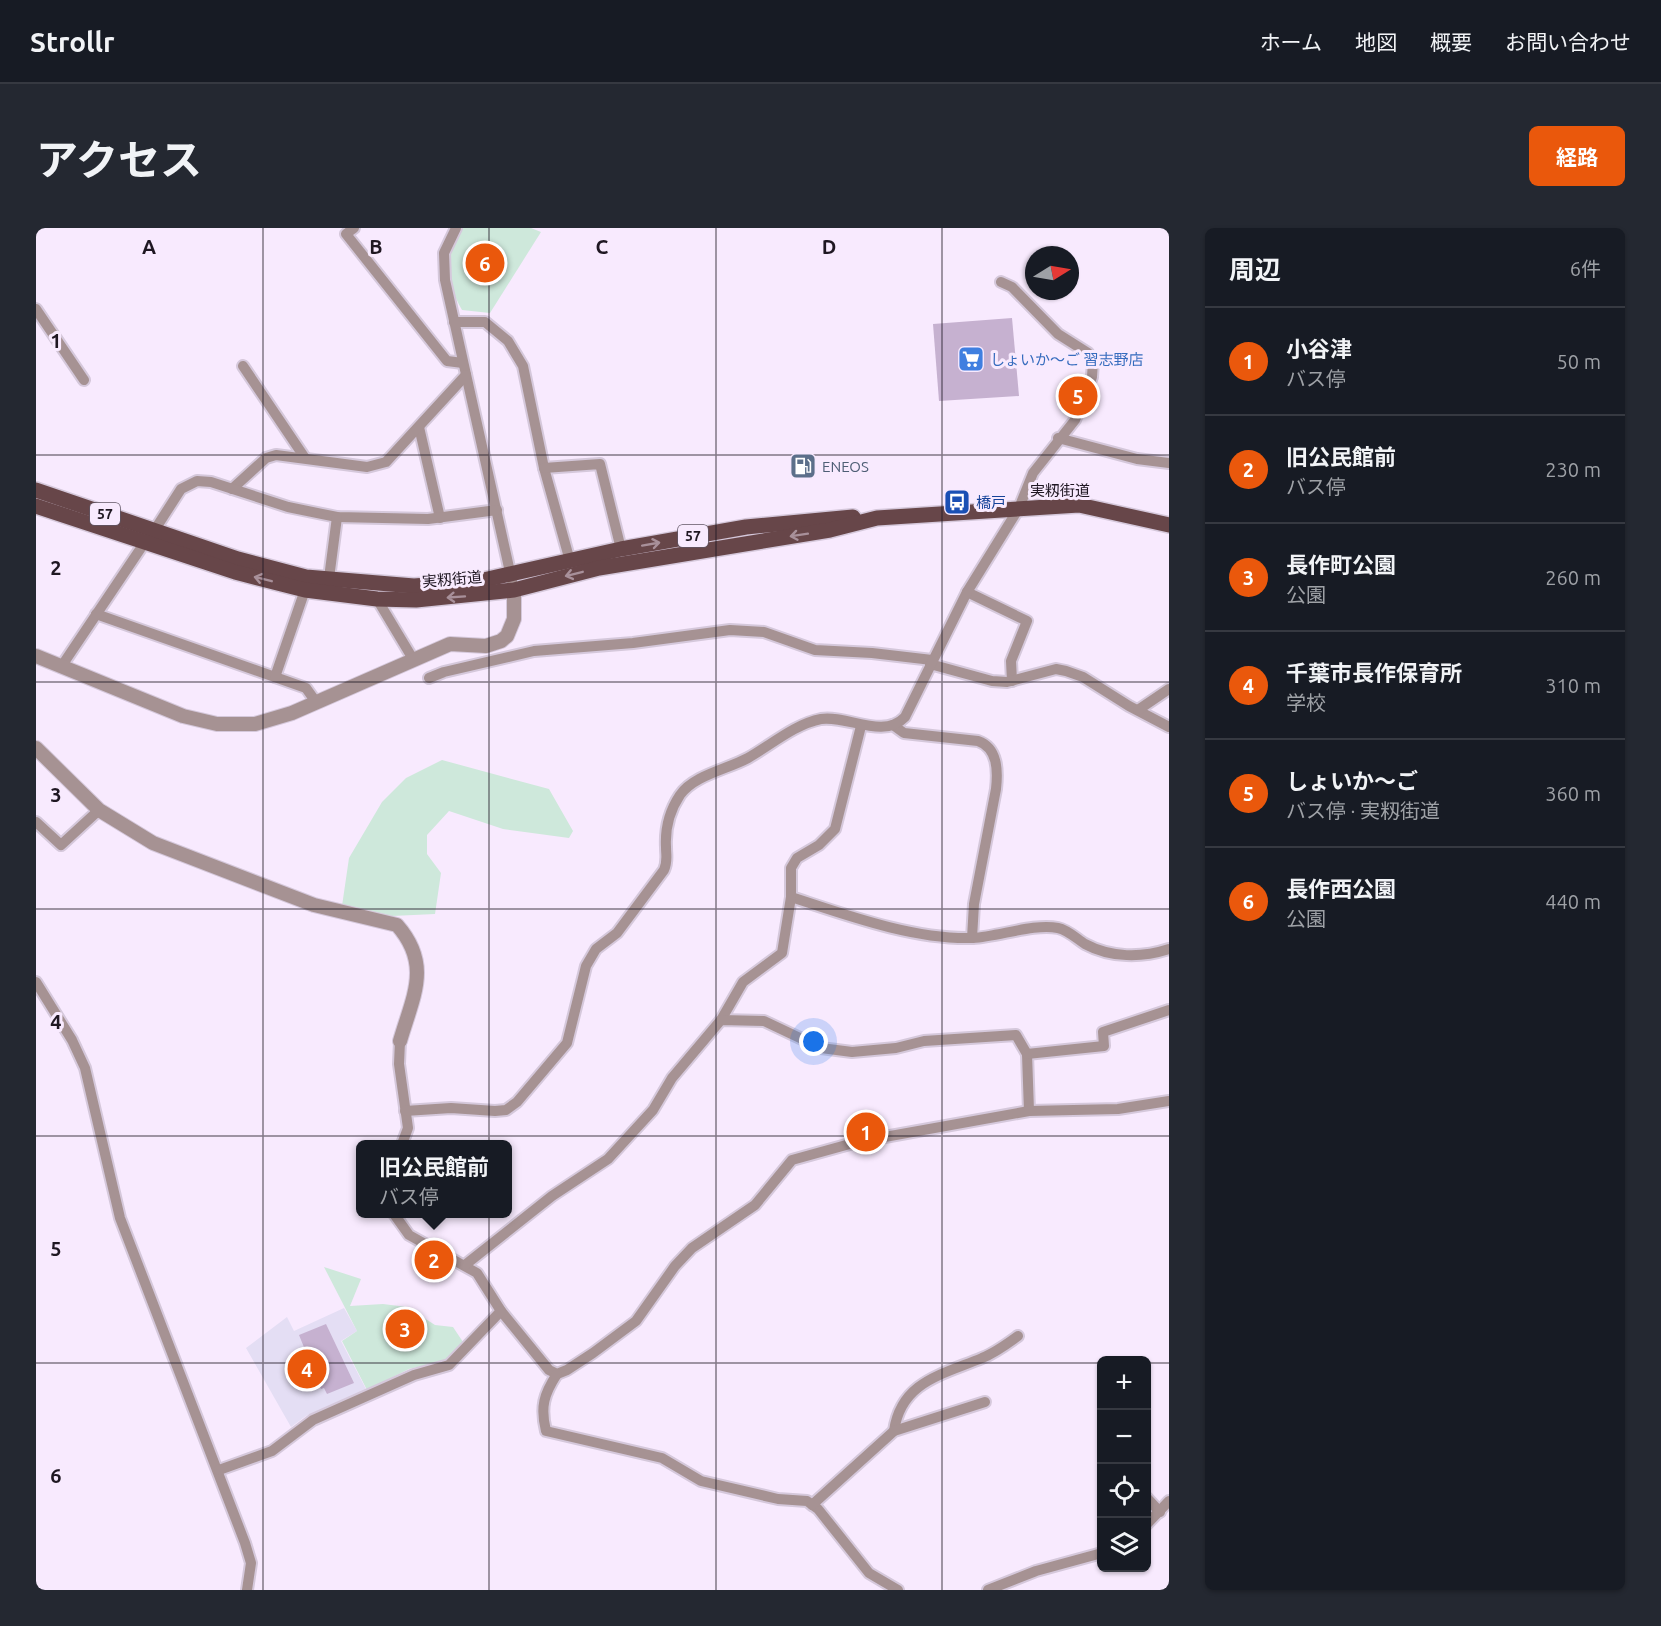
<!DOCTYPE html>
<html lang="ja">
<head>
<meta charset="utf-8">
<style>
  :root { --surface:#171b24; --page:#242831; --text:#f1f3f6; --muted:#9ea1a6; --line:#363941; --accent:#ea580c }
  body { margin:0; font-family:Ubuntu,"Noto Sans JP",sans-serif; background:var(--page); color:var(--text) }
  .controls { position:absolute; right:18px; bottom:18px; display:grid; overflow:hidden; border-radius:9px; box-shadow:0 2px 4px #0004 }
  .controls button { width:54px; height:54px; display:grid; place-items:center; padding:0; border:0; border-bottom:2px solid var(--line); background:var(--surface); color:var(--text); font:30px sans-serif }
  .compass { position:absolute; left:989px; top:18px; width:54px; height:54px; border-radius:50%; background:var(--surface); box-shadow:0 2px 4px #0004; rotate:79deg }
  .you { position:absolute; left:778px; top:814px; width:21px; height:21px; margin:-15px; border:4px solid #fff; border-radius:50%; background:#1a73e8; box-shadow:0 0 0 9px #1a73e833 }
  .badge { display:grid; place-items:center; width:39px; height:39px; border-radius:50%; background:var(--accent); color:#fff; font-size:20px; font-weight:700 }
  .pin { position:absolute; translate:-50% -50%; border:3px solid #fff; box-shadow:0 2px 6px #0006 }
  .popup { position:absolute; left:320px; top:912px; width:156px; height:78px; box-sizing:border-box; display:grid; place-content:center; border-radius:9px; background:var(--surface); filter:drop-shadow(0 2px 4px #0005); font-size:20px; white-space:nowrap; color:var(--muted) }
  .popup b { font-size:22px; color:var(--text) }
  .popup::after { content:''; position:absolute; left:50%; top:100%; margin-left:-12px; border:12px solid transparent; border-top-color:var(--surface) }
  .list { margin:0; padding:0; list-style:none }
  h2 { display:flex; justify-content:space-between; align-items:center; height:78px; margin:0; padding:0 24px; font-size:26px }
  h2 small { font-size:20px; font-weight:400; color:var(--muted) }
  .list li { display:grid; grid-template-columns:39px 1fr auto; gap:18px; align-items:center; box-sizing:border-box; height:108px; padding:0 24px; border-top:2px solid var(--line) }
  .list b { display:block; font-size:22px; white-space:nowrap }
  .list p { margin:0; font-size:20px; white-space:nowrap; color:var(--muted) }
  .list em { font-size:20px; font-style:normal; color:var(--muted) }
  .icon { flex:none; width:33px; height:33px; fill:none; stroke:currentColor; stroke-width:2; stroke-linecap:round; stroke-linejoin:round }
  .map { position:relative; flex:none; width:1133px; height:1362px; overflow:hidden; border-radius:9px }
  header { display:flex; align-items:center; gap:36px; box-sizing:border-box; height:84px; padding:0 30px; background:var(--surface); border-bottom:2px solid var(--line) }
  header strong { font-size:28px }
  nav { display:flex; gap:33px; margin-inline-start:auto; font-size:21px }
  .intro { display:flex; align-items:center; justify-content:space-between; box-sizing:border-box; height:144px; padding:0 36px }
  h1 { margin:0; font-size:42px }
  .button { padding:15px 27px; border-radius:9px; background:var(--accent); color:#fff; font-size:21px; font-weight:700 }
  main { display:flex; gap:36px; padding:0 36px }
  aside { flex:1; background:var(--surface); border-radius:9px; box-shadow:0 2px 4px #0004 }
  .map>svg:first-child { display:block }
</style>
</head>
<body>
<header>
<strong>Strollr</strong>
<nav><a>ホーム</a><a>地図</a><a>概要</a><a>お問い合わせ</a></nav>
</header>
<div class="intro"><h1>アクセス</h1><a class="button">経路</a></div>
<main>
<div class="map">
<svg width="1133" height="1362" viewBox="0 0 1133 1362">
  <rect width="100%" height="100%" fill="#f8eafe"/>
  <path fill="#e4def4" d="M308,1080L321,1103L305,1113L331,1163L270,1188L255,1199L210,1120L251,1089L258,1103Z"/>
  <g fill="#cee8db">
    <path d="M427,0H495L505,4L454,85L426,82C411,58 406,22 427,0Z"/>
    <path d="M406,532L513,561L537,603L533,610L467,601L413,583L391,607V626L405,645L399,686L356,688L306,678L313,630L346,574L370,550Z"/>
    <path d="M288,1039L325,1051L314,1078L347,1076L371,1079L399,1097L417,1099L427,1114L408,1133L373,1141L331,1162L306,1113L321,1103Z"/>
  </g>
  <g fill="#c6b1d0">
    <path d="M976,90L983,168L903,173L897,96Z"/>
    <path d="M290,1096L318,1155L291,1166L288,1160L285,1161L263,1107Z"/>
  </g>
  <g fill="none" stroke-linecap="round" stroke-linejoin="round">
    <defs>
      <g id="minor">
        <path d="M318,0L310,6L411,133L427,135"/>
        <path d="M420,0L408,25L409,52L476,353"/>
        <path d="M0,81L48,152"/>
        <path d="M418,94H449L472,113L487,138L508,240L534,333"/>
        <path d="M207,138L269,230"/>
        <path d="M383,199L404,290"/>
        <path d="M1022,210L1101,231L1133,235"/>
        <path d="M508,240L564,236L585,321"/>
        <path d="M196,261L230,230L240,227L331,239L350,234L430,147"/>
        <path d="M118,303L145,261L161,253L175,254L252,279L301,289L392,291L461,282"/>
        <path d="M293,350L301,289"/>
        <path d="M931,364L991,393L975,433L976,453"/>
        <path d="M341,371L377,431"/>
        <path d="M60,386L270,460L280,474"/>
        <path d="M894,436L956,453L971,454L1020,441L1030,443L1047,449L1093,478L1133,499"/>
        <path d="M25,439L109,314"/>
        <path d="M239,449L269,362"/>
        <path d="M393,450L408,444L498,423L597,415L694,402L728,404L779,422L836,425L896,432"/>
        <path d="M1102,482L1133,461"/>
        <path d="M857,497L868,505L942,513C962,520 962,543 960,561L938,676L936,710"/>
        <path d="M0,594L25,617L63,582"/>
        <path d="M755,669C810,687 878,712 937,710C962,709 998,695 1022,700C1032,702 1041,711 1049,716C1075,730 1106,730 1133,721"/>
        <path d="M0,754L36,812L49,840L84,990L209,1315L215,1335L211,1362"/>
        <path d="M685,792L707,754L746,725L755,669V640L761,630L783,617L799,601L825,498"/>
        <path d="M364,813L363,836L372,900L366,916"/>
        <path d="M991,826L993,883"/>
        <path d="M369,883L415,880L459,883L470,882L481,874L531,815L550,738L560,721L581,705L628,642C632,633 630,628 630,619C629,601 634,582 644,567C658,547 692,541 712,530C735,517 759,496 785,491C812,487 847,512 869,489L931,364L983,280L997,245L1039,192L1056,149L1057,133L1052,125L1022,106L976,59L965,54"/>
        <path d="M358,986L373,1007L441,1045L465,1083L513,1142L521,1146L531,1142L557,1125L600,1093L639,1038L656,1020L719,977L756,932L821,914L993,883L1082,881L1133,873"/>
        <path d="M429,1037L516,968L572,931L617,882L636,850L685,792L728,793L785,820L816,824L860,820L888,813L980,807L991,826L1068,818L1067,804L1133,782"/>
        <path d="M521,1146C508,1166 504,1179 510,1203L626,1230L665,1253L742,1271L771,1273L782,1281L833,1345L862,1362"/>
        <path d="M858,1203C865,1154 905,1147 946,1130C959,1125 971,1116 982,1108"/>
        <path d="M183,1242L236,1223L277,1192L378,1147L413,1137L465,1083"/>
        <path d="M1110,1269L1124,1284"/>
        <path d="M776,1277L858,1203L949,1174"/>
        <path d="M1110,1297L1133,1273"/>
        <path d="M952,1362L1000,1343L1066,1325"/>
      </g>
      <g id="tertiary">
        <path d="M0,428L147,488L181,496H219L256,485L414,416L450,418L465,413L471,408L478,391V362"/>
        <path d="M0,520L63,582L117,615L278,677L361,697C396,737 377,768 364,813"/>
      </g>
      <g id="primary">
        <path d="M0,262L202,331L270,349L378,358L443,353L585,321L710,299L817,289"/>
        <path d="M0,278L199,344L269,362L341,371L380,372L478,362L563,340L794,302L841,290L1043,277L1133,297"/>
      </g>
    </defs>
    <use href="#minor" stroke="#d5c8db" stroke-width="14"/>
    <use href="#tertiary" stroke="#d5c8db" stroke-width="16"/>
    <use href="#primary" stroke="#d5c8db" stroke-width="18"/>
    <use href="#minor" stroke="#a69293" stroke-width="10"/>
    <use href="#tertiary" stroke="#a69293" stroke-width="14"/>
    <use href="#primary" stroke="#674649" stroke-width="15"/>
  </g>
  <defs><path id="oneway-shaft" d="M-6 0H5M1.5-3L5.5 0L1.5 3" fill="none" stroke-width="1.6" stroke-linecap="round" stroke-linejoin="round" transform="scale(1.5)"/></defs>
  <g stroke="#a8909a">
    <use href="#oneway-shaft" transform="translate(763 307) rotate(171)"/>
    <use href="#oneway-shaft" transform="translate(615 316) rotate(-10)"/>
    <use href="#oneway-shaft" transform="translate(538 346) rotate(166)"/>
    <use href="#oneway-shaft" transform="translate(227 351) rotate(-166)"/>
    <use href="#oneway-shaft" transform="translate(420 369) rotate(176)"/>
  </g>
  <path fill="none" stroke="#1f1722" stroke-width="1.5" stroke-opacity="0.55" d="M227,0V1362M453,0V1362M680,0V1362M906,0V1362M0,227H1133M0,454H1133M0,681H1133M0,908H1133M0,1135H1066M1110,1135H1133"/>
  <defs>
    <symbol id="supermarket-square" viewBox="-11 -11 22 22"><rect x="-9" y="-9" width="18" height="18" rx="4" fill="#3f7fe0" stroke="#f8eafe"/><path d="M-6-5.5h2.5l.6 2H6L4.5 2H-2.5L-4.4-4H-6ZM-1.5 3.2a1.3 1.3 0 1 0 .1 0ZM3 3.2a1.3 1.3 0 1 0 .1 0Z" fill="#fff"/></symbol>
    <symbol id="fuel-square" viewBox="-11 -11 22 22"><rect x="-9" y="-9" width="18" height="18" rx="4" fill="#5c6f8a" stroke="#f8eafe"/><path d="M-5.5-6h7V0h2V4h1.3V-2.5L3-4.5l.8-.8L6-3V5H2.5V1h-1V6h-7ZM-4.2-4.7v3.2H.2V-4.7Z" fill="#fff"/></symbol>
    <symbol id="bus-square" viewBox="-11 -11 22 22"><rect x="-9" y="-9" width="18" height="18" rx="4" fill="#1a4fb4" stroke="#f8eafe"/><path d="M-5-6H5V4H4V6H2V4H-2V6H-4V4H-5ZM-3.5-4V0h7V-4ZM-3.5 1.2v1.5H-2V1.2ZM2 1.2v1.5H3.5V1.2Z" fill="#fff"/></symbol>
  </defs>
  <g fill-rule="evenodd">
    <use href="#supermarket-square" x="920" y="116" width="30" height="30"/>
    <use href="#fuel-square" x="752" y="223" width="30" height="30"/>
    <use href="#bus-square" x="906" y="259" width="30" height="30"/>
  </g>
  <g text-anchor="middle" dominant-baseline="central" stroke-width="6" stroke-linejoin="round" paint-order="stroke">
    <g fill="#f8eafe" stroke="#605664" stroke-width="1.5">
      <rect x="54" y="275" width="30" height="22" rx="4.5"/>
      <rect x="642" y="297" width="30" height="22" rx="4.5"/>
    </g>
    <g font-size="14" font-weight="bold" fill="#1f1722">
      <text x="69" y="286">57</text>
      <text x="657" y="308">57</text>
    </g>
    <g font-size="15" fill="#366cbe" stroke="#f8eafe" text-anchor="start">
      <text x="954" y="131">しょいか～ご 習志野店</text>
    </g>
    <g font-size="15" fill="#4e5e75" stroke="#f8eafe" text-anchor="start">
      <text x="786" y="238">ENEOS</text>
    </g>
    <g font-size="15" fill="#1f1722" stroke="#f8eafe">
      <text x="1024" y="262">実籾街道</text>
      <text transform="translate(416 351) rotate(-5)">実籾街道</text>
    </g>
    <g font-size="15" fill="#164399" stroke="#f8eafe" text-anchor="start">
      <text x="940" y="274">橋戸</text>
    </g>
  </g>
  <g font-size="20" text-anchor="middle" font-weight="bold" fill="#1f1722" stroke="#f8eafe" stroke-width="6" stroke-linejoin="round" paint-order="stroke">
    <text x="113" y="26">A</text>
    <text x="340" y="26">B</text>
    <text x="566" y="26">C</text>
    <text x="793" y="26">D</text>
    <text x="20" y="120">1</text>
    <text x="20" y="347">2</text>
    <text x="20" y="574">3</text>
    <text x="20" y="801">4</text>
    <text x="20" y="1028">5</text>
    <text x="20" y="1255">6</text>
  </g>
</svg>
<div class="controls">
<button>+</button>
<button>−</button>
<button><svg class="icon" aria-label="locate" viewBox="0 0 24 24"><circle cx="12" cy="12" r="6"/><path d="M12 2v4M12 18v4M2 12h4M18 12h4"/></svg></button>
<button><svg class="icon" aria-label="layers" viewBox="0 0 24 24"><path d="M12 4l9 5-9 5-9-5zM3 14l9 5 9-5"/></svg></button>
</div>
<svg class="compass" viewBox="-18 -18 36 36"><path d="M0-13l5 13h-10z" fill="#e53935"/><path d="M0 13l5-13h-10z" fill="#9ea1a6"/></svg>
<div class="you"></div>
<div class="pin badge" style="left:830px;top:904px">1</div>
<div class="pin badge" style="left:398px;top:1032px">2</div>
<div class="popup"><b>旧公民館前</b>バス停</div>
<div class="pin badge" style="left:369px;top:1101px">3</div>
<div class="pin badge" style="left:271px;top:1141px">4</div>
<div class="pin badge" style="left:1042px;top:168px">5</div>
<div class="pin badge" style="left:449px;top:35px">6</div>
</div>
<aside>
<h2>周辺<small>6件</small></h2>
<ul class="list">
<li><span class="badge">1</span><div><b>小谷津</b><p>バス停</p></div><em>50 m</em></li>
<li><span class="badge">2</span><div><b>旧公民館前</b><p>バス停</p></div><em>230 m</em></li>
<li><span class="badge">3</span><div><b>長作町公園</b><p>公園</p></div><em>260 m</em></li>
<li><span class="badge">4</span><div><b>千葉市長作保育所</b><p>学校</p></div><em>310 m</em></li>
<li><span class="badge">5</span><div><b>しょいか〜ご</b><p>バス停 · 実籾街道</p></div><em>360 m</em></li>
<li><span class="badge">6</span><div><b>長作西公園</b><p>公園</p></div><em>440 m</em></li>
</ul>
</aside>
</main>
</body>
</html>
